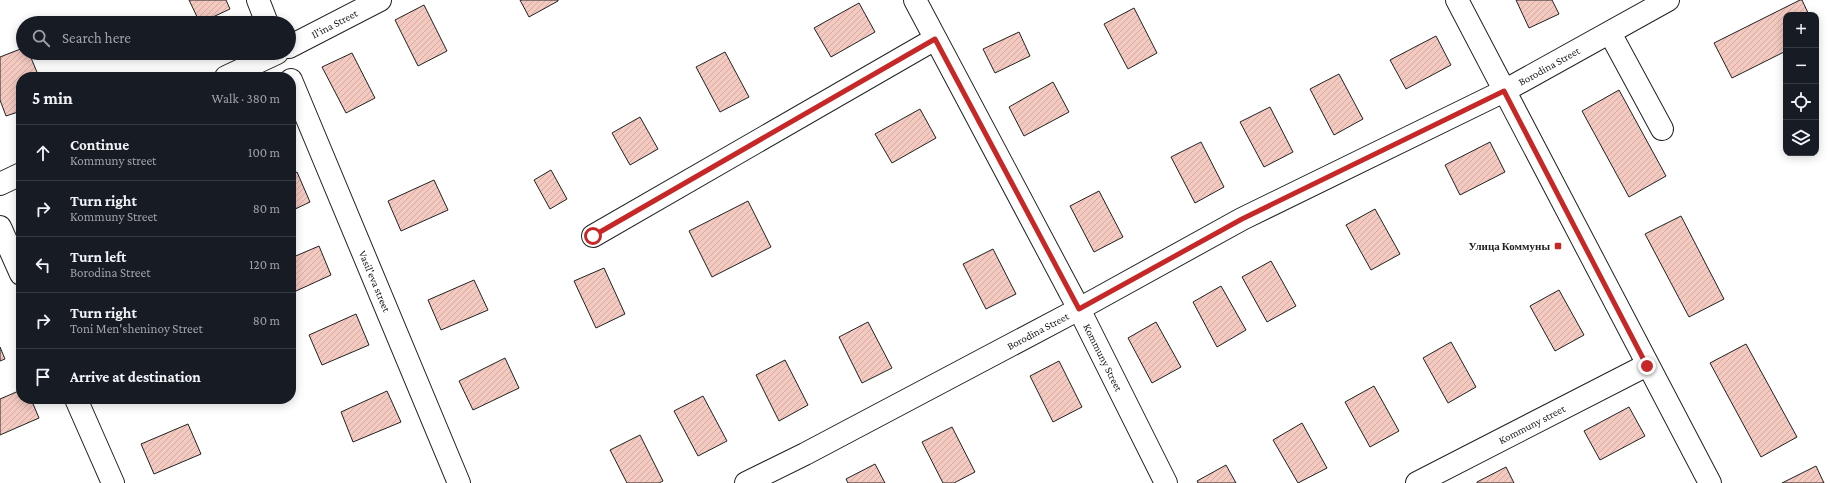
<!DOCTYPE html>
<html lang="en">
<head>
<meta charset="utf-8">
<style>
  :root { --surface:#171b24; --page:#20242c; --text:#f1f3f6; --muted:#9ea1a6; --line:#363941 }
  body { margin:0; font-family:"Crimson Pro",serif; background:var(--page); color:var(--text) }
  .controls { position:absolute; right:12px; top:12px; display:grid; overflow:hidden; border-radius:8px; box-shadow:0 2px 10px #0003 }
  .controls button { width:36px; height:36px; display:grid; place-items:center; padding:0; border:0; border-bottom:1px solid var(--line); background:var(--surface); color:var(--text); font:20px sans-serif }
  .stop { position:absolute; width:12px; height:12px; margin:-9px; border:3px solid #c62828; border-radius:50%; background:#fff }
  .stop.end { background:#c62828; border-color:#fff; box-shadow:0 1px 4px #0008 }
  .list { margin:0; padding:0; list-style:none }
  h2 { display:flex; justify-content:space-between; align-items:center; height:52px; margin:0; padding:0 16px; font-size:17px }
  h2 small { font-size:13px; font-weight:400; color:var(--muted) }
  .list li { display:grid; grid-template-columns:26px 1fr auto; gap:12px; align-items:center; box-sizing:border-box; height:56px; padding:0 16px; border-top:1px solid var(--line) }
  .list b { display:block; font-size:15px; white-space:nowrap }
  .list p { margin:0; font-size:13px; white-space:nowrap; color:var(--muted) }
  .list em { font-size:13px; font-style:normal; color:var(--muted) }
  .icon { flex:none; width:22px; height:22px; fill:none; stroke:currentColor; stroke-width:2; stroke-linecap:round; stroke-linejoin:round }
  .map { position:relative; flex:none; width:1831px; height:483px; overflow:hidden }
  .search { position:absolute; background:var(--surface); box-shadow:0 2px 10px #0003; left:16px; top:16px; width:280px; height:44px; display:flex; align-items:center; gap:10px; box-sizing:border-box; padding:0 14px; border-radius:22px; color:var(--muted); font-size:15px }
  .panel { position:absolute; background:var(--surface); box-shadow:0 2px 10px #0003; left:16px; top:72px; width:280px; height:332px; border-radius:16px }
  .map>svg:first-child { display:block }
</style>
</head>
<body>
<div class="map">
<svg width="1831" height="483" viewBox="0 0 1831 483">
  <defs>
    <pattern id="building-hatch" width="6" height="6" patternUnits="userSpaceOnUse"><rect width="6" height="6" fill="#f3c9c0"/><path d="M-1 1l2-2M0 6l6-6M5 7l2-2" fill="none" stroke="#d0aca5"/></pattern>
  </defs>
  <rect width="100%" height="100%" fill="#fff"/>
  <g fill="url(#building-hatch)" stroke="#222">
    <path d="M189,0H226L230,9L200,23Z"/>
    <path d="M520,0H558V1L529,17Z"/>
    <path d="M1516,0H1552L1559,14L1529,28Z"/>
    <path d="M1800,0H1802L1809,15H1786V51L1732,78L1714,43Z"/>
    <path d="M859,3L875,32L831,57L814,28Z"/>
    <path d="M424,5L447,51L418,66L395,20Z"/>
    <path d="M1134,8L1157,53L1128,69L1104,24Z"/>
    <path d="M1019,32L1030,56L995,73L983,49Z"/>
    <path d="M1436,36L1451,65L1406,89L1390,60Z"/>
    <path d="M23,48V53H29L39,77H21V111L6,116L0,100V57Z"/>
    <path d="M725,52L749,97L720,112L696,67Z"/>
    <path d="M352,53L375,98L346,113L322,67Z"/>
    <path d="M1339,74L1363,119L1334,135L1310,89Z"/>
    <path d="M1053,82L1069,112L1024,136L1009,107Z"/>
    <path d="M1619,90L1666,176L1629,197L1582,111Z"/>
    <path d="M1270,107L1293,152L1264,167L1240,122Z"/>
    <path d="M920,109L936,138L892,163L875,134Z"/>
    <path d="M640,117L658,149L630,165L612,133Z"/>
    <path d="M1201,142L1224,187L1195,203L1171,157Z"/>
    <path d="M1490,142L1505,172L1460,195L1445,165Z"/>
    <path d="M551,170L567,199L550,209L534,180Z"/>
    <path d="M297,172L310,202L291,211V175Z"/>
    <path d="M434,180L448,210L401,231L388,201Z"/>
    <path d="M1099,191L1123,237L1094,252L1070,206Z"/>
    <path d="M748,201L771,247L712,277L689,231Z"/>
    <path d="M1375,209L1400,254L1371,270L1346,225Z"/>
    <path d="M1681,216L1724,299L1689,317L1645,234Z"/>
    <path d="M319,246L331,275L296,291L291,280V258Z"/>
    <path d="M993,249L1016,294L986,309L963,264Z"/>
    <path d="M1271,261L1296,306L1267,322L1242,277Z"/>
    <path d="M604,268L625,314L596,328L574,281Z"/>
    <path d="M474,280L488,310L441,330L428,300Z"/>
    <path d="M1221,286L1246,330L1217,347L1193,302Z"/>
    <path d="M1559,290L1584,335L1555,351L1530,306Z"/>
    <path d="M356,314L369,345L322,365L309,335Z"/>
    <path d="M868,322L892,368L862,383L839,337Z"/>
    <path d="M1156,322L1181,367L1152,383L1128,338Z"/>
    <path d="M1451,342L1476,387L1448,403L1423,358Z"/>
    <path d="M1746,344L1797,437L1761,457L1710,363Z"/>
    <path d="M0,347L5,359L0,361Z"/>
    <path d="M505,358L519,388L473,410L459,381Z"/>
    <path d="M785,360L808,405L779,421L756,375Z"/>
    <path d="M1059,361L1082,407L1053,422L1030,376Z"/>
    <path d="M1374,386L1399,431L1370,447L1345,402Z"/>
    <path d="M21,390V399H31L39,418L0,435V399Z"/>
    <path d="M387,391L401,422L353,442L341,412Z"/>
    <path d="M703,396L727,441L698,456L674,411Z"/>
    <path d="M1629,407L1645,436L1600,460L1584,431Z"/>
    <path d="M1302,423L1327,468L1298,483L1273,440Z"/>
    <path d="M188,424L201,454L154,474L141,444Z"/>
    <path d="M952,427L975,472L954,483H943L922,442Z"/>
    <path d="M640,435L663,481L659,483H627L610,450Z"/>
    <path d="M875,464L885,483H848L846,479Z"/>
    <path d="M1226,465L1236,483H1198L1197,481Z"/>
    <path d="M1816,466L1824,483H1782Z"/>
    <path d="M1506,467L1514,483H1477V482Z"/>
  </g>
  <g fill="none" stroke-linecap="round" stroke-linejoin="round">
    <defs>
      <g id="minor">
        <path d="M258,0L267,23"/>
        <path id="s1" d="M915,0L1079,309L1166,483"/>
        <path d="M1457,0L1710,483"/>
        <path d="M1610,33L1662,129"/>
        <path id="s2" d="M289,47L380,0"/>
        <path d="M226,77L277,53"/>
        <path id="s3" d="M291,80L459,483"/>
        <path d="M0,184L21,174"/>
        <path d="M0,227L21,274"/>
        <path d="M593,236L935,39"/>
        <path d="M76,399L113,483"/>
        <path id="s4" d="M746,483L805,454L1079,309L1242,219L1504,91L1668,0"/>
        <path id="s5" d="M1417,483L1647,365"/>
      </g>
    </defs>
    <use href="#minor" stroke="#222" stroke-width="24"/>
    <use href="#minor" stroke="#fff" stroke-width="22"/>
  </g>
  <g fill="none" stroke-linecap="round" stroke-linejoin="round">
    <path stroke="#c62828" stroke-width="5" d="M593,236L935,39L1079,309L1242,219L1504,91L1647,366"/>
  </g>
  <rect fill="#c62828" stroke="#fff" stroke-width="1.5" x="1554" y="242" width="8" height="8" rx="2"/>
  <g text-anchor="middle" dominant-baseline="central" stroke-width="3" stroke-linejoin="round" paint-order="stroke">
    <g font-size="11" fill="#222" stroke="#fff">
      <text stroke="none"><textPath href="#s2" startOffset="51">Il'ina Street</textPath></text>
      <text stroke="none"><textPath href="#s4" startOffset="905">Borodina Street</textPath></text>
      <text stroke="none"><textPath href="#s3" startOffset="218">Vasil'eva street</textPath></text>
      <text stroke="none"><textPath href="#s4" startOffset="329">Borodina Street</textPath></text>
      <text stroke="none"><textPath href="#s1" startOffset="404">Kommuny Street</textPath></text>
      <text stroke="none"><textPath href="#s5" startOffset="129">Kommuny street</textPath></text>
    </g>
    <g font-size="11" font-weight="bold" fill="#222" stroke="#fff" text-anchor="end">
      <text x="1550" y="246">Улица Коммуны</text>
    </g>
  </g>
</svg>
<div class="controls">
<button>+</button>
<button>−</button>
<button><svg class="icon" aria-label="locate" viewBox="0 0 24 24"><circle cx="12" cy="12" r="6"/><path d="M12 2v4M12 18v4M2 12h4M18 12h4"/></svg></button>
<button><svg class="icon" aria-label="layers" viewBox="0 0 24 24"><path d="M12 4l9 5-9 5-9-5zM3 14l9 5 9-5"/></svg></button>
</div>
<div class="stop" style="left:593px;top:236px"></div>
<div class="stop end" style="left:1647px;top:366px"></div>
<div class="search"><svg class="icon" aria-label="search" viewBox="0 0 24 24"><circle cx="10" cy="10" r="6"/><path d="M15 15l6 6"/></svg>Search here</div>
<section class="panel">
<h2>5 min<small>Walk · 380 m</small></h2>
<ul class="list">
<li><svg class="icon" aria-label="ahead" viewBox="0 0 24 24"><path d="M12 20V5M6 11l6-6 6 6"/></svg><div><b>Continue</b><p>Kommuny street</p></div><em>100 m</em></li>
<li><svg class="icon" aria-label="right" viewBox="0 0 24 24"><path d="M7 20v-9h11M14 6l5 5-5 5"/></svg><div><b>Turn right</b><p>Kommuny Street</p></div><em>80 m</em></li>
<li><svg class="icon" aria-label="left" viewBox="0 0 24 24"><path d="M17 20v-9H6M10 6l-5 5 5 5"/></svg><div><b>Turn left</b><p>Borodina Street</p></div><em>120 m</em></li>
<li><svg class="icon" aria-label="right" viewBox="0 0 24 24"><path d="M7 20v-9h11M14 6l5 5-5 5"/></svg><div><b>Turn right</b><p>Toni Men'sheninoy Street</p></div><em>80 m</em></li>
<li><svg class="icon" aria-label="arrive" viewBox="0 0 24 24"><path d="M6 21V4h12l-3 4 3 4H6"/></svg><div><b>Arrive at destination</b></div></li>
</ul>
</section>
</div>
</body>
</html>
